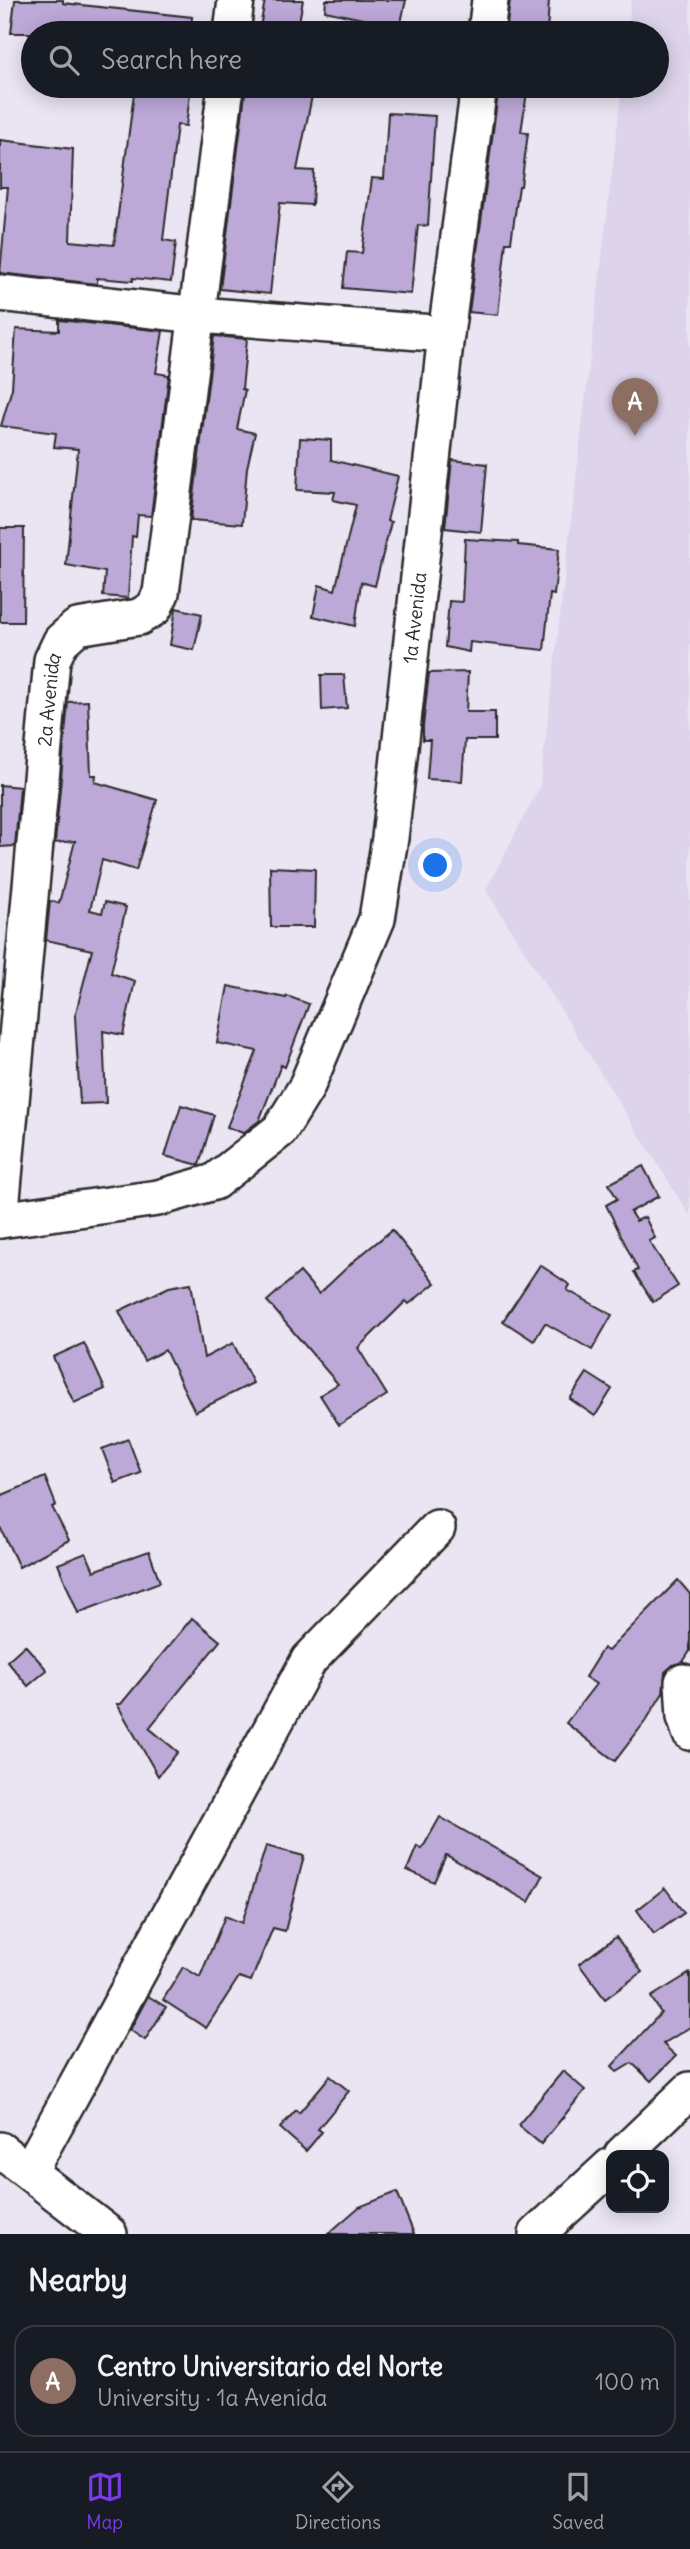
<!DOCTYPE html>
<html lang="en">
<head>
<meta charset="utf-8">
<style>
  :root { --surface:#171b24; --page:#20242c; --text:#f1f3f6; --muted:#9ea1a6; --line:#363941; --accent:#7c3aed }
  body { margin:0; font-family:Delius,sans-serif; background:var(--page); color:var(--text) }
  .controls { position:absolute; right:21px; bottom:21px; display:grid; overflow:hidden; border-radius:14px; box-shadow:0 4px 18px #0003 }
  .controls button { width:63px; height:63px; display:grid; place-items:center; padding:0; border:0; border-bottom:2px solid var(--line); background:var(--surface); color:var(--text); font:35px sans-serif }
  .you { position:absolute; left:436px; top:866px; width:24px; height:24px; margin:-18px; border:5px solid #fff; border-radius:50%; background:#1a73e8; box-shadow:0 0 0 10px #1a73e833 }
  .badge { display:grid; place-items:center; width:46px; height:46px; border-radius:50%; background:var(--accent); color:#fff; font-size:23px; font-weight:700 }
  .pin { position:absolute; translate:-50% -58px; filter:drop-shadow(0 2px 4px #0008) }
  .pin::after { content:''; position:absolute; top:37px; width:24px; height:21px; background:inherit; clip-path:polygon(0 0,100% 0,50% 100%) }
  .list { margin:0; padding:0; list-style:none }
  h2 { display:flex; justify-content:space-between; align-items:center; height:91px; margin:0; padding:0 28px; font-size:30px }
  h2 small { font-size:23px; font-weight:400; color:var(--muted) }
  .list li { display:grid; grid-template-columns:46px 1fr auto; gap:21px; align-items:center; box-sizing:border-box; height:112px; margin:0 14px 14px; padding:0 14px; border:2px solid var(--line); border-radius:21px }
  .list b { display:block; font-size:26px; white-space:nowrap }
  .list p { margin:0; font-size:23px; white-space:nowrap; color:var(--muted) }
  .list em { font-size:23px; font-style:normal; color:var(--muted) }
  .icon { flex:none; width:38px; height:38px; fill:none; stroke:currentColor; stroke-width:2; stroke-linecap:round; stroke-linejoin:round }
  .map { position:relative; flex:none; width:690px; height:2234px; overflow:hidden }
  .search { position:absolute; background:var(--surface); box-shadow:0 4px 18px #0003; left:21px; right:21px; top:21px; height:77px; display:flex; align-items:center; gap:18px; box-sizing:border-box; padding:0 24px; border-radius:38px; color:var(--muted); font-size:26px }
  .sheet { height:217px; background:var(--surface) }
  nav { display:flex; justify-content:space-around; align-items:center; box-sizing:border-box; height:98px; border-top:2px solid var(--line); background:var(--surface); font-size:19px; color:var(--muted) }
  nav a { display:grid; justify-items:center; gap:4px }
  nav .on { color:var(--accent) }
  .map>svg:first-child { display:block }
</style>
</head>
<body>
<div class="map">
<svg width="690" height="2234" viewBox="0 0 690 2234">
  <rect width="100%" height="100%" fill="#ebe5f3"/>
  <filter id="ink" filterUnits="userSpaceOnUse"><feTurbulence type="fractalNoise" baseFrequency=".0143" numOctaves="2"/><feDisplacementMap in="SourceGraphic" scale="14" xChannelSelector="R" yChannelSelector="G"/><feConvolveMatrix kernelMatrix="1 2 1 2 8 2 1 2 1" color-interpolation-filters="sRGB"/></filter>
  <g filter="url(#ink)">
    <path fill="#ddd3eb" d="M631,0H690V1216L486,890L540,786L622,86H657V33H628Z"/>
    <g fill="#bda9d8" stroke="#2b2b2b" stroke-width="2">
      <path d="M15,0H63V3L192,17L191,33H11Z"/>
      <path d="M265,0H303L297,33H259Z"/>
      <path d="M326,0H406L400,27L325,11Z"/>
      <path d="M510,0H549L547,33H506Z"/>
      <path d="M135,86H191L186,126L177,125L163,240L176,242L171,282L133,278V281L97,278V284L0,273L8,187H0V140L73,149L70,241L114,245Z"/>
      <path d="M246,86H314L297,170L314,171L312,205L280,203L270,294L220,289Z"/>
      <path d="M499,86H528L521,132L528,133L521,186H519L511,242H506L498,315L469,312Z"/>
      <path d="M388,113L435,116L428,226L418,225L411,294L343,288L347,252L362,253L372,178L384,179Z"/>
      <path d="M59,320L163,331L156,373L169,375L151,516L138,515L136,537L132,536L128,598L103,596L105,572L66,565L78,449L54,447L56,433L1,426L12,388L16,329L59,331Z"/>
      <path d="M214,336L247,339L242,389L245,390L237,429L255,433L247,468L242,524L191,520Z"/>
      <path d="M300,438L331,440V460L398,476L387,521L391,522L375,586L361,582L355,626L313,616L319,585L335,590L356,505L333,500L335,492L297,490Z"/>
      <path d="M452,460L487,464L481,532L445,528Z"/>
      <path d="M0,528H24L23,622H0Z"/>
      <path d="M465,539L518,542V545L559,549L554,595L550,594L544,650L470,642L469,652L445,647L449,601L462,602Z"/>
      <path d="M176,608L202,614L194,650L170,645Z"/>
      <path d="M468,672L466,712H495V740H465L462,781L427,779L430,740H423V726L429,673Z"/>
      <path d="M321,675H344L347,708L322,710Z"/>
      <path d="M88,701L91,775H96L95,782L157,800L136,870L102,860L90,910L102,913L105,902L126,907L111,973L135,981L123,1035L103,1031L106,1103L80,1104L75,1016L92,950L46,940L50,901L59,903L75,841L55,843L68,702Z"/>
      <path d="M0,785L20,787L15,846L0,847Z"/>
      <path d="M270,867L315,869L314,927H271Z"/>
      <path d="M228,986L286,998L287,996L309,1004L285,1067L281,1065L259,1121L243,1133L227,1127L257,1051L217,1043Z"/>
      <path d="M181,1105L214,1115L199,1165L165,1156Z"/>
      <path d="M643,1166L659,1196L630,1212L636,1221L645,1217L655,1238L649,1241L678,1286L653,1302L634,1272L638,1270L606,1205L617,1199L609,1184Z"/>
      <path d="M392,1230L435,1283L409,1304L406,1301L358,1348L387,1395L339,1425L320,1395L338,1384L267,1301L300,1272L319,1294L355,1260Z"/>
      <path d="M540,1265L570,1285L567,1290L612,1315L592,1350L545,1323L534,1341L503,1321Z"/>
      <path d="M191,1283L204,1358L233,1343L253,1383L195,1412L165,1350L144,1361L119,1311L169,1287Z"/>
      <path d="M84,1343L105,1389L74,1403L53,1357Z"/>
      <path d="M587,1373L612,1389L595,1416L570,1399Z"/>
      <path d="M128,1439L141,1473L115,1483L102,1449Z"/>
      <path d="M45,1477L56,1505L52,1507L69,1540L19,1567L0,1527V1496Z"/>
      <path d="M149,1551L160,1582L78,1613L58,1564L86,1553L94,1571Z"/>
      <path d="M678,1580L690,1594V1651L683,1662L673,1665L665,1672L663,1693L647,1719L615,1761L566,1723L596,1684L585,1677L603,1648L608,1651Z"/>
      <path d="M192,1618L220,1641L149,1728L178,1752L158,1776L117,1704H121Z"/>
      <path d="M25,1645L47,1670L28,1686L7,1661Z"/>
      <path d="M440,1817L543,1876L529,1902L446,1855L434,1882L407,1870L417,1846L422,1849Z"/>
      <path d="M266,1846L304,1856L285,1931L273,1928L251,1981L239,1977L206,2028L163,2000L183,1967L200,1977L225,1916L242,1923Z"/>
      <path d="M665,1888L684,1913L654,1934L637,1910Z"/>
      <path d="M616,1937L642,1972L605,1999L579,1964Z"/>
      <path d="M690,1973V2027L663,2044L676,2056L651,2081L632,2063L617,2072L612,2066L661,2013L651,1997Z"/>
      <path d="M148,1996L166,2007L145,2040L130,2030Z"/>
      <path d="M563,2071L585,2090L541,2144L518,2125Z"/>
      <path d="M330,2076L349,2091L318,2129L322,2132L306,2151L280,2128L296,2110L299,2113Z"/>
      <path d="M397,2192L414,2234H328L359,2207Z"/>
    </g>
    <g fill="none" stroke-linecap="round" stroke-linejoin="round">
      <defs>
        <g id="minor">
          <path d="M232,33L236,0"/>
          <path d="M486,33L490,0"/>
          <path d="M0,293L198,315L446,334"/>
          <path id="s1" d="M0,1220L158,1198L214,1182L280,1130L306,1088L377,919L390,838L446,334L479,86"/>
          <path id="s2" d="M0,1220L52,660L61,641L77,627L139,617L154,608L161,593L226,86"/>
          <path d="M683,1682L685,1717L690,1732"/>
          <path d="M0,2150L109,2234"/>
          <path d="M622,2155L690,2090"/>
          <path d="M30,2170L309,1660L437,1528"/>
          <path d="M537,2234L611,2166"/>
        </g>
      </defs>
      <use href="#minor" stroke="#2b2b2b" stroke-width="40"/>
      <use href="#minor" stroke="#fff" stroke-width="35"/>
    </g>
  </g>
  <g text-anchor="middle" dominant-baseline="central" stroke-width="7" stroke-linejoin="round" paint-order="stroke">
    <g font-size="19" fill="#2b2b2b" stroke="#fff">
      <text stroke="none"><textPath href="#s1" startOffset="838">1a Avenida</textPath></text>
      <text stroke="none"><textPath href="#s2" startOffset="523">2a Avenida</textPath></text>
    </g>
  </g>
</svg>
<div class="controls">
<button><svg class="icon" aria-label="locate" viewBox="0 0 24 24"><circle cx="12" cy="12" r="6"/><path d="M12 2v4M12 18v4M2 12h4M18 12h4"/></svg></button>
</div>
<div class="you"></div>
<div class="pin badge" style="left:635px;top:436px;background:#8d6e63">A</div>
<div class="search"><svg class="icon" aria-label="search" viewBox="0 0 24 24"><circle cx="10" cy="10" r="6"/><path d="M15 15l6 6"/></svg>Search here</div>
</div>
<section class="sheet">
<h2>Nearby<small></small></h2>
<ul class="list">
<li><span class="badge" style="background:#8d6e63">A</span><div><b>Centro Universitario del Norte</b><p>University · 1a Avenida</p></div><em>100 m</em></li>
</ul>
</section>
<nav>
<a class="on"><svg class="icon" aria-label="map" viewBox="0 0 24 24"><path d="M3 6l6-2 6 2 6-2v14l-6 2-6-2-6 2zM9 4v14M15 6v14"/></svg>Map</a>
<a><svg class="icon" aria-label="directions" viewBox="0 0 24 24"><path d="M12 3l9 9-9 9-9-9zM9 14v-3h6M13 9l2 2-2 2"/></svg>Directions</a>
<a><svg class="icon" aria-label="saved" viewBox="0 0 24 24"><path d="M7 4h10v16l-5-4-5 4z"/></svg>Saved</a>
</nav>
</body>
</html>
